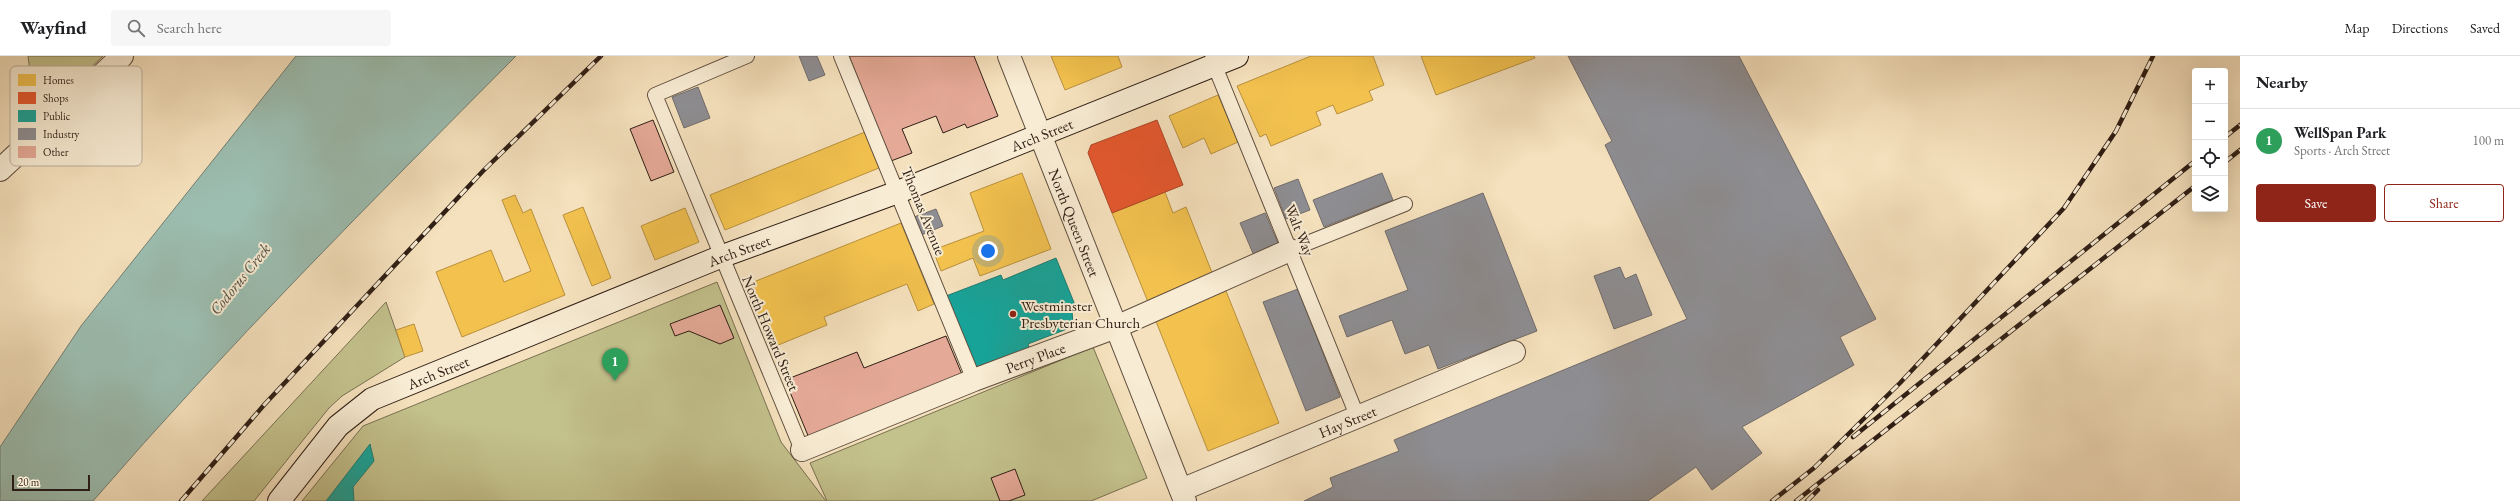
<!DOCTYPE html>
<html lang="en">
<head>
<meta charset="utf-8">
<style>
  :root { --surface:#fff; --page:#f6f6f6; --text:#202124; --muted:#757577; --line:#e0e0e0; --accent:#8f2418 }
  body { margin:0; font-family:"EB Garamond",serif; background:var(--page); color:var(--text) }
  .controls { position:absolute; right:12px; top:12px; display:grid; overflow:hidden; border-radius:4px; box-shadow:0 4px 16px #0002 }
  .controls button { width:36px; height:36px; display:grid; place-items:center; padding:0; border:0; border-bottom:1px solid var(--line); background:var(--surface); color:var(--text); font:20px sans-serif }
  .scale { position:absolute; left:12px; bottom:10px; width:78px; box-sizing:border-box; padding-left:4px; border:2px solid #2f1e15; border-top:0; font-size:11px; line-height:14px; white-space:nowrap; color:#2f1e15; -webkit-text-stroke:3px #f8ecd4; paint-order:stroke }
  .you { position:absolute; left:988px; top:195px; width:14px; height:14px; margin:-10px; border:3px solid #fff; border-radius:50%; background:#1a73e8; box-shadow:0 0 0 6px #1a73e833 }
  .badge { display:grid; place-items:center; width:26px; height:26px; border-radius:50%; background:var(--accent); color:#fff; font-size:13px; font-weight:700 }
  .pin { position:absolute; translate:-50% -33px; filter:drop-shadow(0 1px 2px #0008) }
  .pin::after { content:''; position:absolute; top:21px; width:14px; height:12px; background:inherit; clip-path:polygon(0 0,100% 0,50% 100%) }
  .list { margin:0; padding:0; list-style:none }
  h2 { display:flex; justify-content:space-between; align-items:center; height:52px; margin:0; padding:0 16px; font-size:17px }
  h2 small { font-size:13px; font-weight:400; color:var(--muted) }
  .list li { display:grid; grid-template-columns:26px 1fr auto; gap:12px; align-items:center; box-sizing:border-box; height:64px; padding:0 16px; border-top:1px solid var(--line) }
  .list b { display:block; font-size:15px; white-space:nowrap }
  .list p { margin:0; font-size:13px; white-space:nowrap; color:var(--muted) }
  .list em { font-size:13px; font-style:normal; color:var(--muted) }
  .actions { display:flex; gap:8px; padding:12px 16px }
  .actions a { flex:1; padding:9px 0; border:1px solid var(--accent); border-radius:4px; text-align:center; font-size:14px; color:var(--accent) }
  .actions .main { background:var(--accent); color:#fff }
  .icon { flex:none; width:22px; height:22px; fill:none; stroke:currentColor; stroke-width:2; stroke-linecap:round; stroke-linejoin:round }
  .map { position:relative; flex:none; width:2240px; height:445px; overflow:hidden }
  header { display:flex; align-items:center; gap:24px; box-sizing:border-box; height:56px; padding:0 20px; background:var(--surface); border-bottom:1px solid var(--line) }
  header strong { font-size:19px }
  nav { display:flex; gap:22px; margin-inline-start:auto; font-size:14px }
  .search { width:280px; height:36px; background:var(--page); display:flex; align-items:center; gap:10px; box-sizing:border-box; padding:0 14px; border-radius:4px; color:var(--muted); font-size:15px }
  main { display:flex }
  aside { flex:1; background:var(--surface) }
  .map>svg:first-child { display:block }
</style>
</head>
<body>
<header>
<strong>Wayfind</strong>
<div class="search"><svg class="icon" aria-label="search" viewBox="0 0 24 24"><circle cx="10" cy="10" r="6"/><path d="M15 15l6 6"/></svg>Search here</div>
<nav><a>Map</a><a>Directions</a><a>Saved</a></nav>
</header>
<main>
<div class="map">
<svg width="2240" height="445" viewBox="0 0 2240 445">
  <rect width="100%" height="100%" fill="#f5e1bd"/>
  <filter id="stains"><feTurbulence type="fractalNoise" baseFrequency=".005" numOctaves="4"/><feColorMatrix values="0 0 0 0 .2 0 0 0 0 .09 0 0 0 0 .02 0 0 0 .5 -.17"/></filter>
  <radialGradient id="worn" r=".72"><stop offset=".6" stop-color="#630" stop-opacity="0"/><stop offset="1" stop-color="#630" stop-opacity=".3"/></radialGradient>
  <g fill="#c3c18c" stroke="#797050">
    <path d="M28,0H103L36,63Z"/>
    <path d="M717,226L781,386L826,445H302L363,370Z"/>
    <path d="M386,246L405,301L342,340L329,352L254,445H202Z"/>
    <path d="M1093,291L1147,422L1091,445H827L810,407Z"/>
  </g>
  <path fill="#9cbeb1" stroke="#707e73" d="M296,0H516C372,145 227,290 93,445H0V391L81,270Z"/>
  <g fill="#f2c14e" stroke="#b8903d">
    <path d="M1051,0H1118L1122,11L1065,34Z"/>
    <path d="M1311,0H1373L1384,29L1369,35L1373,44L1337,58L1333,49L1316,56L1321,69L1271,90L1266,78L1260,81L1237,30Z"/>
    <path d="M1421,0H1534L1535,2L1436,39Z"/>
    <path d="M1218,39L1238,86L1211,98L1204,82L1183,92L1169,60Z"/>
    <path d="M865,76L879,112L725,174L710,139Z"/>
    <path d="M1022,117L1051,193L980,220L973,202L941,215L933,194L984,175L970,137Z"/>
    <path d="M1165,136L1173,157L1186,151L1213,219L1148,246L1112,157Z"/>
    <path d="M515,139L523,157L531,153L565,239L462,281L436,216L491,194L504,226L531,215L502,144Z"/>
    <path d="M583,151L611,222L592,230L563,159Z"/>
    <path d="M685,152L699,186L655,204L641,170Z"/>
    <path d="M901,167L934,248L918,255L907,228L824,261L827,269L771,292L746,229Z"/>
    <path d="M1226,235L1279,367L1208,395L1155,263Z"/>
    <path d="M414,268L423,295L405,301L396,274Z"/>
  </g>
  <path fill="#e4572e" stroke="#ae4626" d="M1157,64L1183,129L1112,157L1088,97L1091,89Z"/>
  <g fill="#17a398" stroke="#1e7b71">
    <path d="M1056,202L1077,254L1072,255L1073,268L1067,273L1028,288L1031,295L976,316L946,240L1001,219L1003,224Z"/>
    <path d="M370,388L374,405L353,431L354,445H326Z"/>
  </g>
  <g fill="#8d8d92" stroke="#716c6c">
    <path d="M799,0H817L825,19L809,25Z"/>
    <path d="M1568,0H1739L1876,263L1840,281L1854,309L1742,371L1762,397L1712,434L1696,411L1648,445H1304L1333,431L1330,422L1399,395L1394,384L1687,263L1605,89L1612,85Z"/>
    <path d="M698,31L710,62L684,72L672,41Z"/>
    <path d="M1382,117L1393,144L1324,171L1313,144Z"/>
    <path d="M1298,123L1310,154L1286,163L1274,132Z"/>
    <path d="M1483,137L1537,275L1438,313L1429,289L1405,298L1392,264L1347,281L1339,260L1408,234L1385,175Z"/>
    <path d="M936,153L943,170L921,179L914,161Z"/>
    <path d="M1265,157L1280,192L1255,202L1240,167Z"/>
    <path d="M1620,211L1625,223L1636,218L1652,259L1614,273L1594,220Z"/>
    <path d="M1298,233L1340,341L1306,355L1263,246Z"/>
  </g>
  <g fill="#e5a997" stroke="#2f1e15">
    <path d="M849,0H974L998,60L967,72L965,68L943,77L936,60L902,73L912,97L891,105Z"/>
    <path d="M653,64L674,116L651,125L630,73Z"/>
    <path d="M720,249L734,282L720,288L689,275L675,280L670,268Z"/>
    <path d="M946,280L963,321L809,382L785,324L857,296L864,312Z"/>
    <path d="M1015,413L1025,439L1009,445H1000L991,422Z"/>
  </g>
  <g fill="none" stroke-linecap="round" stroke-linejoin="round">
    <defs>
      <g id="lane">
        <path d="M747,0L655,39L802,394"/>
        <path d="M841,0L974,324"/>
        <path d="M1212,3L1358,362"/>
        <path d="M1290,194L1405,148"/>
      </g>
      <g id="street">
        <path id="s1" d="M1009,0L1185,445"/>
        <path d="M0,114L122,0"/>
        <path id="s2" d="M802,394L974,324L1116,271L1290,194"/>
        <path id="s3" d="M1181,434L1514,296"/>
      </g>
      <g id="secondary">
        <path id="s4" d="M279,445L338,370L372,343L720,201L898,136L1237,0"/>
      </g>
    </defs>
    <use href="#lane" stroke="#604f3f" stroke-width="16"/>
    <use href="#street" stroke="#604f3f" stroke-width="24"/>
    <use href="#secondary" stroke="#2f1e15" stroke-width="24"/>
    <use href="#lane" stroke="#f8ecd4" stroke-width="14"/>
    <use href="#street" stroke="#f8ecd4" stroke-width="22"/>
    <use href="#secondary" stroke="#f8ecd4" stroke-width="22"/>
    <defs>
      <g id="rail">
        <path d="M2225,81L2240,69"/>
        <path d="M2225,106L2240,94"/>
        <path d="M1853,381L2195,105"/>
        <path d="M181,445L264,349L483,115L601,0"/>
        <path d="M1772,445L1814,412L1900,327L2064,152L2116,75L2153,0"/>
        <path d="M1796,445L2195,130"/>
        <path d="M1807,445L1818,434"/>
      </g>
    </defs>
    <use href="#rail" stroke="#2f1e15" stroke-width="4.5"/>
    <use href="#rail" stroke="#f8ecd4" stroke-width="3" stroke-dasharray="9" stroke-linecap="butt"/>
  </g>
  <circle fill="#8f2418" stroke="#f8ecd4" stroke-width="1.5" cx="1013" cy="258" r="4"/>
  <g text-anchor="middle" dominant-baseline="central" stroke-width="4" stroke-linejoin="round" paint-order="stroke">
    <g font-size="15" fill="#2f1e15" stroke="#f8ecd4">
      <text stroke="none"><textPath href="#s4" startOffset="859">Arch Street</textPath></text>
      <text transform="translate(924 155) rotate(68)">Thomas Avenue</text>
      <text stroke="none"><textPath href="#s1" startOffset="179">North Queen Street</textPath></text>
      <text transform="translate(1300 174) rotate(68)">Walt Way</text>
      <text stroke="none"><textPath href="#s4" startOffset="535">Arch Street</textPath></text>
      <text transform="translate(771 277) rotate(67)">North Howard Street</text>
      <text stroke="none"><textPath href="#s2" startOffset="251">Perry Place</textPath></text>
      <text stroke="none"><textPath href="#s4" startOffset="210">Arch Street</textPath></text>
      <text stroke="none"><textPath href="#s3" startOffset="180">Hay Street</textPath></text>
    </g>
    <g font-size="15" fill="#2f1e15" stroke="#f8ecd4" text-anchor="start">
      <text x="1021" y="249">Westminster<tspan x="1021" dy="17">Presbyterian Church</tspan></text>
    </g>
    <g font-size="16" font-style="italic" fill="#504e44" stroke="#f8ecd4">
      <text transform="translate(240 223) rotate(-51)">Codorus Creek</text>
    </g>
  </g>
  <rect x="10" y="10" width="132" height="100" rx="6" fill="#f8ecd4" stroke="#bcae9b" stroke-width="1"/>
  <rect x="18" y="18" width="18" height="12" fill="#f2c14e"/>
  <rect x="18" y="36" width="18" height="12" fill="#e4572e"/>
  <rect x="18" y="54" width="18" height="12" fill="#17a398"/>
  <rect x="18" y="72" width="18" height="12" fill="#8d8d92"/>
  <rect x="18" y="90" width="18" height="12" fill="#e5a997"/>
  <g font-size="11" fill="#2f1e15">
    <text x="43" y="28">Homes</text>
    <text x="43" y="46">Shops</text>
    <text x="43" y="64">Public</text>
    <text x="43" y="82">Industry</text>
    <text x="43" y="100">Other</text>
  </g>
  <rect width="100%" height="100%" filter="url(#stains)"/>
  <rect width="100%" height="100%" fill="url(#worn)"/>
</svg>
<div class="controls">
<button>+</button>
<button>−</button>
<button><svg class="icon" aria-label="locate" viewBox="0 0 24 24"><circle cx="12" cy="12" r="6"/><path d="M12 2v4M12 18v4M2 12h4M18 12h4"/></svg></button>
<button><svg class="icon" aria-label="layers" viewBox="0 0 24 24"><path d="M12 4l9 5-9 5-9-5zM3 14l9 5 9-5"/></svg></button>
</div>
<div class="scale">20 m</div>
<div class="you"></div>
<div class="pin badge" style="left:615px;top:325px;background:#2e9e5b">1</div>
</div>
<aside>
<h2>Nearby<small></small></h2>
<ul class="list">
<li><span class="badge" style="background:#2e9e5b">1</span><div><b>WellSpan Park</b><p>Sports · Arch Street</p></div><em>100 m</em></li>
</ul>
<div class="actions"><a class="main">Save</a><a>Share</a></div>
</aside>
</main>
</body>
</html>
